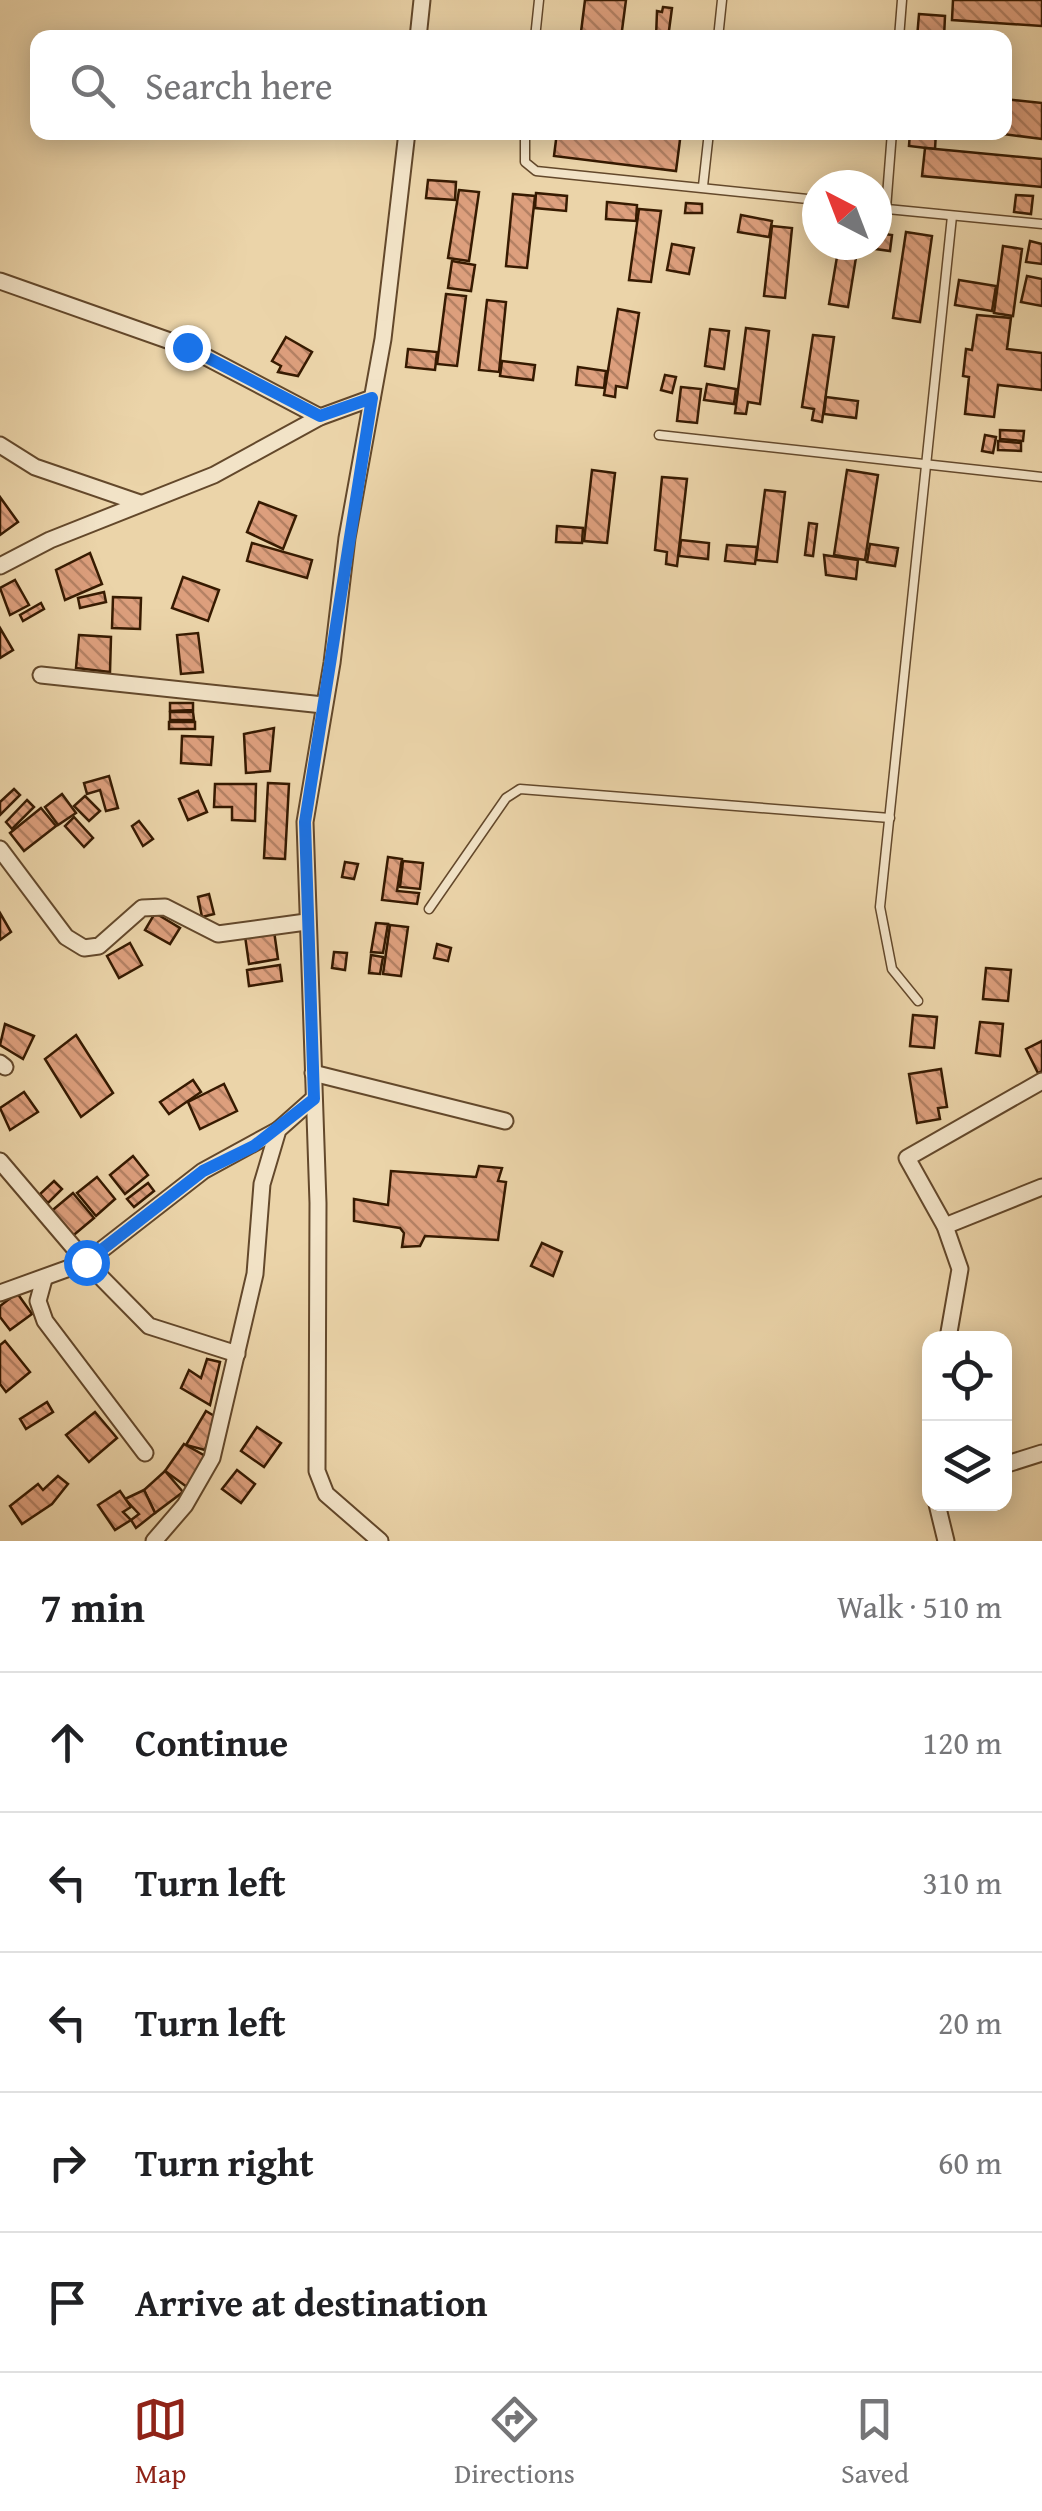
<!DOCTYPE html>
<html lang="en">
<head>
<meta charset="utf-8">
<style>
  :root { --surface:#fff; --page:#f2f2f2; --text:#202124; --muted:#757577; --line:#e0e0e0; --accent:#8f2418 }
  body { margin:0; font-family:"Gentium Book Plus",serif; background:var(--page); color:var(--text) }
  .controls { position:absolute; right:30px; bottom:30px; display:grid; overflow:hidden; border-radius:20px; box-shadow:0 5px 25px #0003 }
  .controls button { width:90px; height:90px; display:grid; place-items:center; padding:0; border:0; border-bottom:2px solid var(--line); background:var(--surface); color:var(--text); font:50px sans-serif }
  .compass { position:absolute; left:802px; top:170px; width:90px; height:90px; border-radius:50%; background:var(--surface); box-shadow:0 5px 25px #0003; rotate:318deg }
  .stop { position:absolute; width:30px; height:30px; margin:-22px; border:8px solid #1a73e8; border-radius:50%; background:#fff }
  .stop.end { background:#1a73e8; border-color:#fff; box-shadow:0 2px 10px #0008 }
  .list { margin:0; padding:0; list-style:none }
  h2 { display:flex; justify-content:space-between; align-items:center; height:130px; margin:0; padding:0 40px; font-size:42px }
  h2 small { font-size:32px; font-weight:400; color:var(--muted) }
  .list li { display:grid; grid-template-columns:65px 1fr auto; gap:30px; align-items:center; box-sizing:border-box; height:140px; padding:0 40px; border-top:2px solid var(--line) }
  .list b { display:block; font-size:38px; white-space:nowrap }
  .list em { font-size:32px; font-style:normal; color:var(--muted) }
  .icon { flex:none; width:55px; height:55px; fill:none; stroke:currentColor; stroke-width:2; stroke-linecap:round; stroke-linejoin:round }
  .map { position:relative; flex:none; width:1042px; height:1541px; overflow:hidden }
  .search { position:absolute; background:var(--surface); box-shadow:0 5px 25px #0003; left:30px; right:30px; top:30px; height:110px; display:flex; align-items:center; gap:25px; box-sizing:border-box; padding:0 35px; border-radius:20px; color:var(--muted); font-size:38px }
  .sheet { height:830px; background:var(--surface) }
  nav { display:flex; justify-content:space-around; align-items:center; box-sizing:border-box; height:140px; border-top:2px solid var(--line); background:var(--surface); font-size:28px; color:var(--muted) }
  nav a { display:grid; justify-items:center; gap:5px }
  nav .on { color:var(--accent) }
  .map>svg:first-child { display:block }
</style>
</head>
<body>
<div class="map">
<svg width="1042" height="1541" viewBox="0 0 1042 1541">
  <defs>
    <pattern id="building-back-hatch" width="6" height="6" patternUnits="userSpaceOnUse" patternTransform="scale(2.5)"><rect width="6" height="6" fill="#dd9f7d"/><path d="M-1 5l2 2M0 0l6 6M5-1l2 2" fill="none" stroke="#b48164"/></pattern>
  </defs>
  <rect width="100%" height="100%" fill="#ebd4a9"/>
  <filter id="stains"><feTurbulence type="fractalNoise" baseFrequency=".002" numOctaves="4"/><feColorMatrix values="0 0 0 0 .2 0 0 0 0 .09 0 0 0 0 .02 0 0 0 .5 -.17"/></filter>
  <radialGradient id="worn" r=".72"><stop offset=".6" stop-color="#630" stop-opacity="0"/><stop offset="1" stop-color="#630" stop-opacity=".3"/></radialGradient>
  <g fill="url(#building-back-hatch)" stroke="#361a01" stroke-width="2.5">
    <path d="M585,0H626L621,38L581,32Z"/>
    <path d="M953,0H1042V26L952,20Z"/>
    <path d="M663,7L672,8L668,38H656L657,11L662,12Z"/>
    <path d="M919,14L945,16L944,38H917Z"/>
    <path d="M1004,99L1042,103V139L988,132H1004Z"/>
    <path d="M557,132H681L676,171L554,156Z"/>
    <path d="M910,132H936L935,149L909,146Z"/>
    <path d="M925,148L1042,159V187L922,176Z"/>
    <path d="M428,180L456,182L455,200L426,198Z"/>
    <path d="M459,190L479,192L469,261L448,258Z"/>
    <path d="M536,193L567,196L566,211L535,208Z"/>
    <path d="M513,194L535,196L527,268L506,266Z"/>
    <path d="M1016,195L1033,196L1031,214L1014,212Z"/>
    <path d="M607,202L637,205L636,221L606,219Z"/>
    <path d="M686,203L702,204V213H685Z"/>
    <path d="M639,209L661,211L651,282L629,280Z"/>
    <path d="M741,215L772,221L769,237L738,232Z"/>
    <path d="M772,226L792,228L785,298L764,296Z"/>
    <path d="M906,232L932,236L920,322L893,318Z"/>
    <path d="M877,233L892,235L890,251L861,247L877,245Z"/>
    <path d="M1030,241L1042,244V264L1026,262Z"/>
    <path d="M672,244L694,248L689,274L667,270Z"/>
    <path d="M839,245H858L848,307L829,304Z"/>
    <path d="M1003,246L1022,249L1013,316L994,313Z"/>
    <path d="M452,261L475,265L471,291L448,288Z"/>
    <path d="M1027,276L1042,279V306L1021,302Z"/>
    <path d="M959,280L996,286L992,311L955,305Z"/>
    <path d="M446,294L466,296L457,366L437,364Z"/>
    <path d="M487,300L506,302L499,372L479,370Z"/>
    <path d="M618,309L639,313L627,388L616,386L615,397L604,395Z"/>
    <path d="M977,315L1011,318L1007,349L1042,353V390L998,385L994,417L965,414L969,377L963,376L966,349L972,350Z"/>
    <path d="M746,328L769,331L760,404L748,402L746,414L735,413Z"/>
    <path d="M710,329L729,331L724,369L705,366Z"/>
    <path d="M813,335L834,337L822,422L812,420L814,409L802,407Z"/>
    <path d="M286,337L312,352L298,376L278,372L281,366L272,361Z"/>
    <path d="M408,349L437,352L435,370L406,367Z"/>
    <path d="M502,361L535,365L533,380L500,376Z"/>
    <path d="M578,367L606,371L604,388L576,385Z"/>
    <path d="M665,375L676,377L672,393L661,390Z"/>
    <path d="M707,384L736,389L734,404L704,400Z"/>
    <path d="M681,387L701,389L697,423L677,421Z"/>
    <path d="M826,397L858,401L856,418L824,414Z"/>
    <path d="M1000,430L1024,431L1023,441L1000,439Z"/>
    <path d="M985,435L996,437L993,453L982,451Z"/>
    <path d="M998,441L1021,443V451L998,450Z"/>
    <path d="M592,470L615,473L607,543L584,541Z"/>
    <path d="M847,470L878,475L865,560L834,555Z"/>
    <path d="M662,477L687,479L677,566L666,564L667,552L655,550Z"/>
    <path d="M765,490L785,492L777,562L756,560Z"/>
    <path d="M0,497L18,522L0,535Z"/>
    <path d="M259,502L296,516L283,549L247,532Z"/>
    <path d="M809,523L817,524L813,556L805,555Z"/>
    <path d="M557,526L583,528L582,543L556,542Z"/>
    <path d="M681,540L709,543L708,559L679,556Z"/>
    <path d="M252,543L312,560L307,578L247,561Z"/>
    <path d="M870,544L898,548L895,566L867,562Z"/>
    <path d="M727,545L757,547L755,564L725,561Z"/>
    <path d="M90,553L102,584L65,600L56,570Z"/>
    <path d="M824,555L858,560L856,579L826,575Z"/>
    <path d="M183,577L219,590L208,621L172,608Z"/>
    <path d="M15,580L29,605L10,615L0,588Z"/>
    <path d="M104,592L106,602L80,608L78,598Z"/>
    <path d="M113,597L141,598L140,629L112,628Z"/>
    <path d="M41,603L44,609L23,621L20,615Z"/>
    <path d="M0,628L13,650L0,658Z"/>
    <path d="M198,633L203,672L181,674L177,635Z"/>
    <path d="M79,635L111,637L110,672L76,668Z"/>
    <path d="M170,703H193V710L170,711Z"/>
    <path d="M170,712H193L194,720H170Z"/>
    <rect x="169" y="722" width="26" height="7"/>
    <path d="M274,728L270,771L246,773L244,734Z"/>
    <path d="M182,736L213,737L211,765L181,763Z"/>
    <path d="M109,776L118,808L106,811L100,790L87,794L84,783Z"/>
    <path d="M268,783L289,784L285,859L264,858Z"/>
    <path d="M215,784H256L255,821L232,820V807H214Z"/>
    <path d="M14,789L20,795L0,815V802Z"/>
    <path d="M198,791L207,812L188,820L179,799Z"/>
    <path d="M62,794L76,813L58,825L45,807Z"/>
    <path d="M85,796L100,811L89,821L74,806Z"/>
    <path d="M27,800L34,807L12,829L6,822Z"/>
    <path d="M41,808L56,826L24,851L10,833Z"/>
    <path d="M74,817L93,838L84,847L65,826Z"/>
    <path d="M139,821L153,839L143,846L132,826Z"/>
    <path d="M388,857L402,859L397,891L419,893L417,904L382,900Z"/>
    <path d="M403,861L423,863L420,889L400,887Z"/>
    <path d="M345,862L358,864L354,879L342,877Z"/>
    <path d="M209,894L214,914L202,917L198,897Z"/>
    <path d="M0,913L11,932L0,940Z"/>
    <path d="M155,913L180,928L170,944L145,930Z"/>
    <path d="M376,923L388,924L383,953L371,952Z"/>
    <path d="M390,925L408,927L401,976L383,974Z"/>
    <path d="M274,931L278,959L249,964L245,936Z"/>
    <path d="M130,943L142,965L119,978L107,956Z"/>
    <path d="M437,944L451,948L448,961L434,958Z"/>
    <path d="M334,952L347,953L345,970L332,968Z"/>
    <path d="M371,955L383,957L380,974L369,973Z"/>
    <path d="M280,965L282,981L249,986L247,970Z"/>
    <path d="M986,968L1011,970L1008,1001L983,999Z"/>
    <path d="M913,1015L937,1017L934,1048L910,1046Z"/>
    <path d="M980,1022L1003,1024L1000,1056L976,1053Z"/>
    <path d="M5,1024L34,1036L23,1059L0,1045Z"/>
    <path d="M76,1035L113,1093L81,1117L45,1059Z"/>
    <path d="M1042,1041V1071L1038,1073L1026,1049Z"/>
    <path d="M941,1069L947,1107L938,1108L940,1119L917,1123L909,1074Z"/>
    <path d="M193,1080L201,1092L169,1114L160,1102Z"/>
    <path d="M224,1084L237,1111L200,1129L188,1102Z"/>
    <path d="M24,1092L38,1112L10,1130L0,1108Z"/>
    <path d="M133,1156L148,1175L125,1194L110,1175Z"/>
    <path d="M479,1166L502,1168L498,1181L506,1182L498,1240L425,1236L420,1246L402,1247L404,1233L400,1228L354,1221V1199L388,1205L391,1171L476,1177Z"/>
    <path d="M97,1177L115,1199L96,1216L77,1193Z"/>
    <path d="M54,1181L62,1189L48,1203L40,1194Z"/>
    <path d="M148,1183L154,1191L134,1207L127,1199Z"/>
    <path d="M73,1193L94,1218L69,1239L48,1214Z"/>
    <path d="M542,1243L562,1252L553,1276L531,1266Z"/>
    <path d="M17,1293L32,1314L10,1330L0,1317V1306Z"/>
    <path d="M5,1341L30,1372L6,1392L0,1384V1345Z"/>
    <path d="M207,1359L220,1362L210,1405L181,1388L189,1370L201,1378Z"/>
    <path d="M47,1402L53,1412L26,1429L20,1419Z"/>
    <path d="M206,1411L216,1417L205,1450L186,1445Z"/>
    <path d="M95,1412L117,1438L89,1462L66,1435Z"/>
    <path d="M257,1427L281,1443L264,1467L241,1451Z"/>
    <path d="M184,1444L207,1457L187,1487L165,1471Z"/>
    <path d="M237,1470L255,1484L241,1503L222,1489Z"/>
    <path d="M165,1471L183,1492L155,1513L144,1490Z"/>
    <path d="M58,1476L68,1484L52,1504L22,1524L10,1506L38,1484L43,1490Z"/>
    <path d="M144,1490L155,1513L136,1528L131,1520L139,1514L125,1499Z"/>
    <path d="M120,1491L131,1507L123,1512L131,1520L115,1530L98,1505Z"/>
  </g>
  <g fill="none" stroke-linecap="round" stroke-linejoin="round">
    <defs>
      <g id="lane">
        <path d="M535,38L539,0"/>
        <path d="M718,38L722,0"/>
        <path d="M899,38L902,0"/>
        <path d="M525,132V162L536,171L817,200"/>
        <path d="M703,186L709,132"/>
        <path d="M877,208L1042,224"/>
        <path d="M886,209L892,132"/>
        <path d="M659,435L1042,477"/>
        <path d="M429,909L506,798L520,789L890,818"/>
        <path d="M918,1001L892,969L880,907L952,216"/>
      </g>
      <g id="street">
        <path d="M418,38L422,0"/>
        <path d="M0,281L187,347L320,417"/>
        <path d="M0,445L35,467L140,503"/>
        <path d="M0,566L50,540L214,475L320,417L372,398"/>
        <path d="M41,675L323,705"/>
        <path d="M0,849L66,937L84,948L99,946L142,908L165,907L218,934L306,922"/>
        <path d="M0,1063L5,1067"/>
        <path d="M313,1073L505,1121"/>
        <path d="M0,1161L86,1262L149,1326L237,1354"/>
        <path d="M945,1226L1042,1187"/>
        <path d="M44,1279L38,1301L45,1321L145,1453"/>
        <path d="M0,1293L86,1262L203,1171L278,1130"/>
        <path d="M948,1338L960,1269L945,1226L907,1158L1042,1081"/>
        <path d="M1004,1465L1042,1453"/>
        <path d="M937,1504L946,1541"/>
        <path d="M154,1541L185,1505L212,1458L255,1274L262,1184L278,1130L313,1099"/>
        <path d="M380,1541L326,1494L317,1471L318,1203L305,822L332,663L347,538L383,339L407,132"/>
      </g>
    </defs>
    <use href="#lane" stroke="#63482b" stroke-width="11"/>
    <use href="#street" stroke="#63482b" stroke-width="19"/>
    <use href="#lane" stroke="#f2e3c7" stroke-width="8"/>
    <use href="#street" stroke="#f2e3c7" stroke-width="15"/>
  </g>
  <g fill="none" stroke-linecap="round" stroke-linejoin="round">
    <path stroke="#1a73e8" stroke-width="12" d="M86,1262L203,1171L254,1146L314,1099L305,822L372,398L320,416L187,347"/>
  </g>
  <rect width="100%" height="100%" filter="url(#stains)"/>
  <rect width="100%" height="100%" fill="url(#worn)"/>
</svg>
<div class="controls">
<button><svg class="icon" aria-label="locate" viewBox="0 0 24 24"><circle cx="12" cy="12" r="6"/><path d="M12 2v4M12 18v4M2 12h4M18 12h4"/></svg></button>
<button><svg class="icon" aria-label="layers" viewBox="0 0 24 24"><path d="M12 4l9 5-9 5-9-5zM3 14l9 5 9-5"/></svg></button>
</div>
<svg class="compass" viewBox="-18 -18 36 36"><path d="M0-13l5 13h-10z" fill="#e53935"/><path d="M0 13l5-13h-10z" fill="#757577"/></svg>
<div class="stop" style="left:86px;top:1262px"></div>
<div class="stop end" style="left:187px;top:347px"></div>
<div class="search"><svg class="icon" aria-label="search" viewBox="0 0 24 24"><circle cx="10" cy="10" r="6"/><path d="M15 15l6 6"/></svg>Search here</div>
</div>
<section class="sheet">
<h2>7 min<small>Walk · 510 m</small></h2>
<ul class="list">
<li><svg class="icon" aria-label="ahead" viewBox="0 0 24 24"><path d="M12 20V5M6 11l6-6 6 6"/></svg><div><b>Continue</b></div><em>120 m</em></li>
<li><svg class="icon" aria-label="left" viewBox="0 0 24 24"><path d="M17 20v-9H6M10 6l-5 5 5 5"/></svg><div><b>Turn left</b></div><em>310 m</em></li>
<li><svg class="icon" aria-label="left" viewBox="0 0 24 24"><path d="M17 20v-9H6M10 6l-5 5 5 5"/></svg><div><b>Turn left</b></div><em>20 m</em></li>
<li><svg class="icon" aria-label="right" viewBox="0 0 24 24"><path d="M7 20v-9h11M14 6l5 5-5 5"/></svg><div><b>Turn right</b></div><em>60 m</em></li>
<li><svg class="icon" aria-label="arrive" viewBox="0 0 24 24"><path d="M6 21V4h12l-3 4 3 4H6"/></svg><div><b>Arrive at destination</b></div></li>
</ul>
</section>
<nav>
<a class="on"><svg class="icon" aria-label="map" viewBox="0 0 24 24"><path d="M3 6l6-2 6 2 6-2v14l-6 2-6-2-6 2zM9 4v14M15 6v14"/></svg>Map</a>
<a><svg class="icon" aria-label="directions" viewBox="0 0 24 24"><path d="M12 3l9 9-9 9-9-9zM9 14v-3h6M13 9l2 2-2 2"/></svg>Directions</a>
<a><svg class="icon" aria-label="saved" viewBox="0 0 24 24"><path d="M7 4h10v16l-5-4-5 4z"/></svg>Saved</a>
</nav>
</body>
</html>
